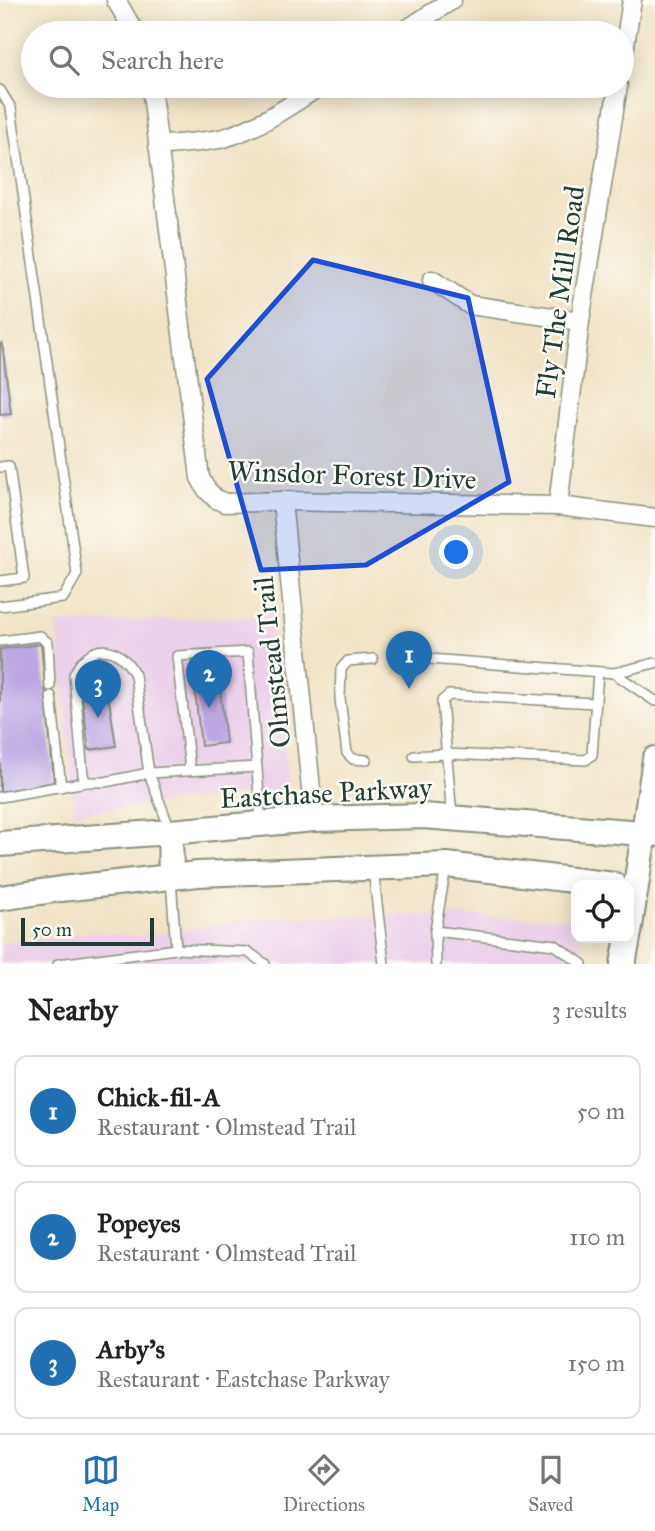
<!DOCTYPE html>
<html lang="en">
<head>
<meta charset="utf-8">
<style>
  :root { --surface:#fff; --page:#f6f6f6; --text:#222; --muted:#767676; --line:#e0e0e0; --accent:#1f6fb2 }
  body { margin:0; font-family:"IM FELL Great Primer",serif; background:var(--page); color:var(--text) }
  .controls { position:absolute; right:21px; bottom:21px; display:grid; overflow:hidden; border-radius:14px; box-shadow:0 4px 18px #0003 }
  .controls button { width:63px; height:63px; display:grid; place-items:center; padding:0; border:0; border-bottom:2px solid var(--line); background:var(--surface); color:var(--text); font:35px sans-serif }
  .scale { position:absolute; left:21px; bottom:18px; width:133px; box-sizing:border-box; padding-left:7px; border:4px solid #1f3d34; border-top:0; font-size:19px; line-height:24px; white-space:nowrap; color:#1f3d34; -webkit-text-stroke:5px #fdfcf7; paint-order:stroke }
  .you { position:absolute; left:457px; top:553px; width:24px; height:24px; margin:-18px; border:5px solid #fff; border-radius:50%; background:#1a73e8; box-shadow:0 0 0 10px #1a73e833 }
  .badge { display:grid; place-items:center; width:46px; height:46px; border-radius:50%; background:var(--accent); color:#fff; font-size:23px; font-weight:700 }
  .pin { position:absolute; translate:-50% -58px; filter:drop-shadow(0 2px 4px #0008) }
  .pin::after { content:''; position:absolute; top:37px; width:24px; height:21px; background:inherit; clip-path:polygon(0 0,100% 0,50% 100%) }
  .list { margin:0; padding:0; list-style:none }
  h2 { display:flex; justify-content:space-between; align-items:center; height:91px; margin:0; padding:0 28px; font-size:30px }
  h2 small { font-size:23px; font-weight:400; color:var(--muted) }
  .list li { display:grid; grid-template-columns:46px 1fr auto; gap:21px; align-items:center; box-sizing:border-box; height:112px; margin:0 14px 14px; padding:0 14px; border:2px solid var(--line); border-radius:14px }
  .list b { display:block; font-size:26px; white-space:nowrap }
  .list p { margin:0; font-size:23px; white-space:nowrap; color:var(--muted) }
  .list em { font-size:23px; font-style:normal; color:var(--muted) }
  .icon { flex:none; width:38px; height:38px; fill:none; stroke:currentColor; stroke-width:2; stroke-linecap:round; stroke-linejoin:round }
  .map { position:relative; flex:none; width:655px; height:964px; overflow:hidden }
  .search { position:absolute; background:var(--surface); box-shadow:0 4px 18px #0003; left:21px; right:21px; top:21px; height:77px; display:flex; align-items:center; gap:18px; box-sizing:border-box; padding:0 24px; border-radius:38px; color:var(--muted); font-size:26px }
  .sheet { height:469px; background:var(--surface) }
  nav { display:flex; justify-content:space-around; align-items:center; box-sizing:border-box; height:98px; border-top:2px solid var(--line); background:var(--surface); font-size:19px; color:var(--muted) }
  nav a { display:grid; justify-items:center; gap:4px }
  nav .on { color:var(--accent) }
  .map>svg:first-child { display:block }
</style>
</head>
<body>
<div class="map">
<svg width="655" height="964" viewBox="0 0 655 964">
  <rect width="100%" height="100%" fill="#fdfcf7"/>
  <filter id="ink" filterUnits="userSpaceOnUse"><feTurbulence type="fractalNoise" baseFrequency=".0143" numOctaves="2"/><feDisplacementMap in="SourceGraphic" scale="14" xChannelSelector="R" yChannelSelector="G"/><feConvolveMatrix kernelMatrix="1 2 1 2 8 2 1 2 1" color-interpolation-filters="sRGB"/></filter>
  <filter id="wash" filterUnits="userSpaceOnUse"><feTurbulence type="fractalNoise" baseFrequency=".00686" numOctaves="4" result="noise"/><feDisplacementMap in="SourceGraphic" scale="28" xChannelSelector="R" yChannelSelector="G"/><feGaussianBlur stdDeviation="1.57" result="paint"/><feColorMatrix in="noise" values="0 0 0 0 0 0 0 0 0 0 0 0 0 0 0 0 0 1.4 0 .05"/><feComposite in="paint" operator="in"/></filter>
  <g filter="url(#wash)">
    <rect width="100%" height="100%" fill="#f1e3c6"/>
    <g fill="#ecd1ea">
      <path d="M271,616L288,789L75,813L57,624Z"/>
      <path d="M404,915L576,918V938H582L581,964H0V944L92,932L139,936L267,918Z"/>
    </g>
    <g id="blocks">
      <g fill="#bca7e2">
        <path d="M2,343L11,414L0,415V344Z"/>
        <path d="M41,644L54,782L0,792V649Z"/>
        <path d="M218,670L226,743L201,746L193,672Z"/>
        <path d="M107,687L116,746L89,750L81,691Z"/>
      </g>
    </g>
  </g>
  <g filter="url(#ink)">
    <use href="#blocks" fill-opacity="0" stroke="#88907d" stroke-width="2"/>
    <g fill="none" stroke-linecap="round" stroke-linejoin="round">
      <defs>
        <g id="lane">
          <path d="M0,90L11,108L77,574L63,598L0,606"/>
          <path d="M0,467L9,466L24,578L0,581"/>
          <path d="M0,641L40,636L48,643L50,686"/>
          <path d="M416,658L614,673"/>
          <path d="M655,663L614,673L655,701"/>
          <path d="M51,696L61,787"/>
          <path d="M414,756L446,754L586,760L592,755L598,672"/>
          <path d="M366,760L353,759L347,753L340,699L341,669L348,661L373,659"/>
          <path d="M190,770L177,656L248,652L261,821"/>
          <path d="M86,782L83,775L74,675C89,641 119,643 135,675L149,773L170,830"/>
          <path d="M0,797L86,782H105L149,773L257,767"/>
          <path d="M452,816L442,701L449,695L595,703"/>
          <path d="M373,869L384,964"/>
          <path d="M435,931L555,945L582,964"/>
          <path d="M176,949L248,952L265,964"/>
          <path d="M58,964L176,949L171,879"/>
          <path d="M436,964L435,931L446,867"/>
        </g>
        <g id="street">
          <path d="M116,0L135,33"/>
          <path d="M401,33L452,0"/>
          <path d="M622,64L632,0"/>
          <path d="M151,86L200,478L207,490L216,499L225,503L282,501L558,506L655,518"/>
          <path d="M158,146C180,143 203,143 224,138C260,127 289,106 320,86"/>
          <path d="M432,280L470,305L580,321"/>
          <path d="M282,501L314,819"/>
          <path d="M558,506L580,321L618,86"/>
        </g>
        <g id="secondary">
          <path d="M170,832L171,877"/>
          <path d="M0,844L170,832L314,819L423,816L655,834"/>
          <path d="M0,898L61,889L198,874L447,865L614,885"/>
          <path d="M629,933L655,759"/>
          <path d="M623,964L628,938"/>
        </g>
      </defs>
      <use href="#lane" stroke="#88907d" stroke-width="12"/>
      <use href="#street" stroke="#88907d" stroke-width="21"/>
      <use href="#secondary" stroke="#88907d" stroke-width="28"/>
      <use href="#lane" stroke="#fff" stroke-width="9"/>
      <use href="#street" stroke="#fff" stroke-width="18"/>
      <use href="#secondary" stroke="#fff" stroke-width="24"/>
    </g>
  </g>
  <path fill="#1d4ed8" fill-opacity="0.2" stroke="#1d4ed8" stroke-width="5" stroke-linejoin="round" d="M313,260L468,298L509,482L366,565L261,570L207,379Z"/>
  <g text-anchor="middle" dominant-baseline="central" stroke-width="5" stroke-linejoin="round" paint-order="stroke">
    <g font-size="28" fill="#1f3d34" stroke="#fdfcf7">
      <text transform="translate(560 292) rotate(-82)">Fly The Mill Road</text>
      <text transform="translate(352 475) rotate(2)">Winsdor Forest Drive</text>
      <text transform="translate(272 662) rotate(-96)">Olmstead Trail</text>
      <text transform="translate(326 793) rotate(-3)">Eastchase Parkway</text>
    </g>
  </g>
</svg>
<div class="controls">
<button><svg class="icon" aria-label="locate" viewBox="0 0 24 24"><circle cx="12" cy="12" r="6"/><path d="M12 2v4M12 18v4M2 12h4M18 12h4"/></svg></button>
</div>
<div class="scale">50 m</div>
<div class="you"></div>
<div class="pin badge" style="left:409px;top:689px">1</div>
<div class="pin badge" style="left:209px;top:708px">2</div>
<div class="pin badge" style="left:98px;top:718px">3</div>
<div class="search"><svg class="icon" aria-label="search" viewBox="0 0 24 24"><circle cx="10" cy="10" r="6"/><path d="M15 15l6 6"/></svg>Search here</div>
</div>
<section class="sheet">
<h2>Nearby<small>3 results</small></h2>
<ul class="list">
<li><span class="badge">1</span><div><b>Chick-fil-A</b><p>Restaurant · Olmstead Trail</p></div><em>50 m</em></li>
<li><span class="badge">2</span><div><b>Popeyes</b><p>Restaurant · Olmstead Trail</p></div><em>110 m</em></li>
<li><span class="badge">3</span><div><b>Arby's</b><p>Restaurant · Eastchase Parkway</p></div><em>150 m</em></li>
</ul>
</section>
<nav>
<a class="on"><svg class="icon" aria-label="map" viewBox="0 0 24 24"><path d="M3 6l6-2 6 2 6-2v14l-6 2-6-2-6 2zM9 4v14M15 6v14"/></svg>Map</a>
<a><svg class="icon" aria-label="directions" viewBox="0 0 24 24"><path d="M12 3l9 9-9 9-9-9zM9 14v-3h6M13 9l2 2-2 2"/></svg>Directions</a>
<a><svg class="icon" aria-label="saved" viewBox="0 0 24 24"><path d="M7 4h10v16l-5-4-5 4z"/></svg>Saved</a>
</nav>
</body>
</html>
